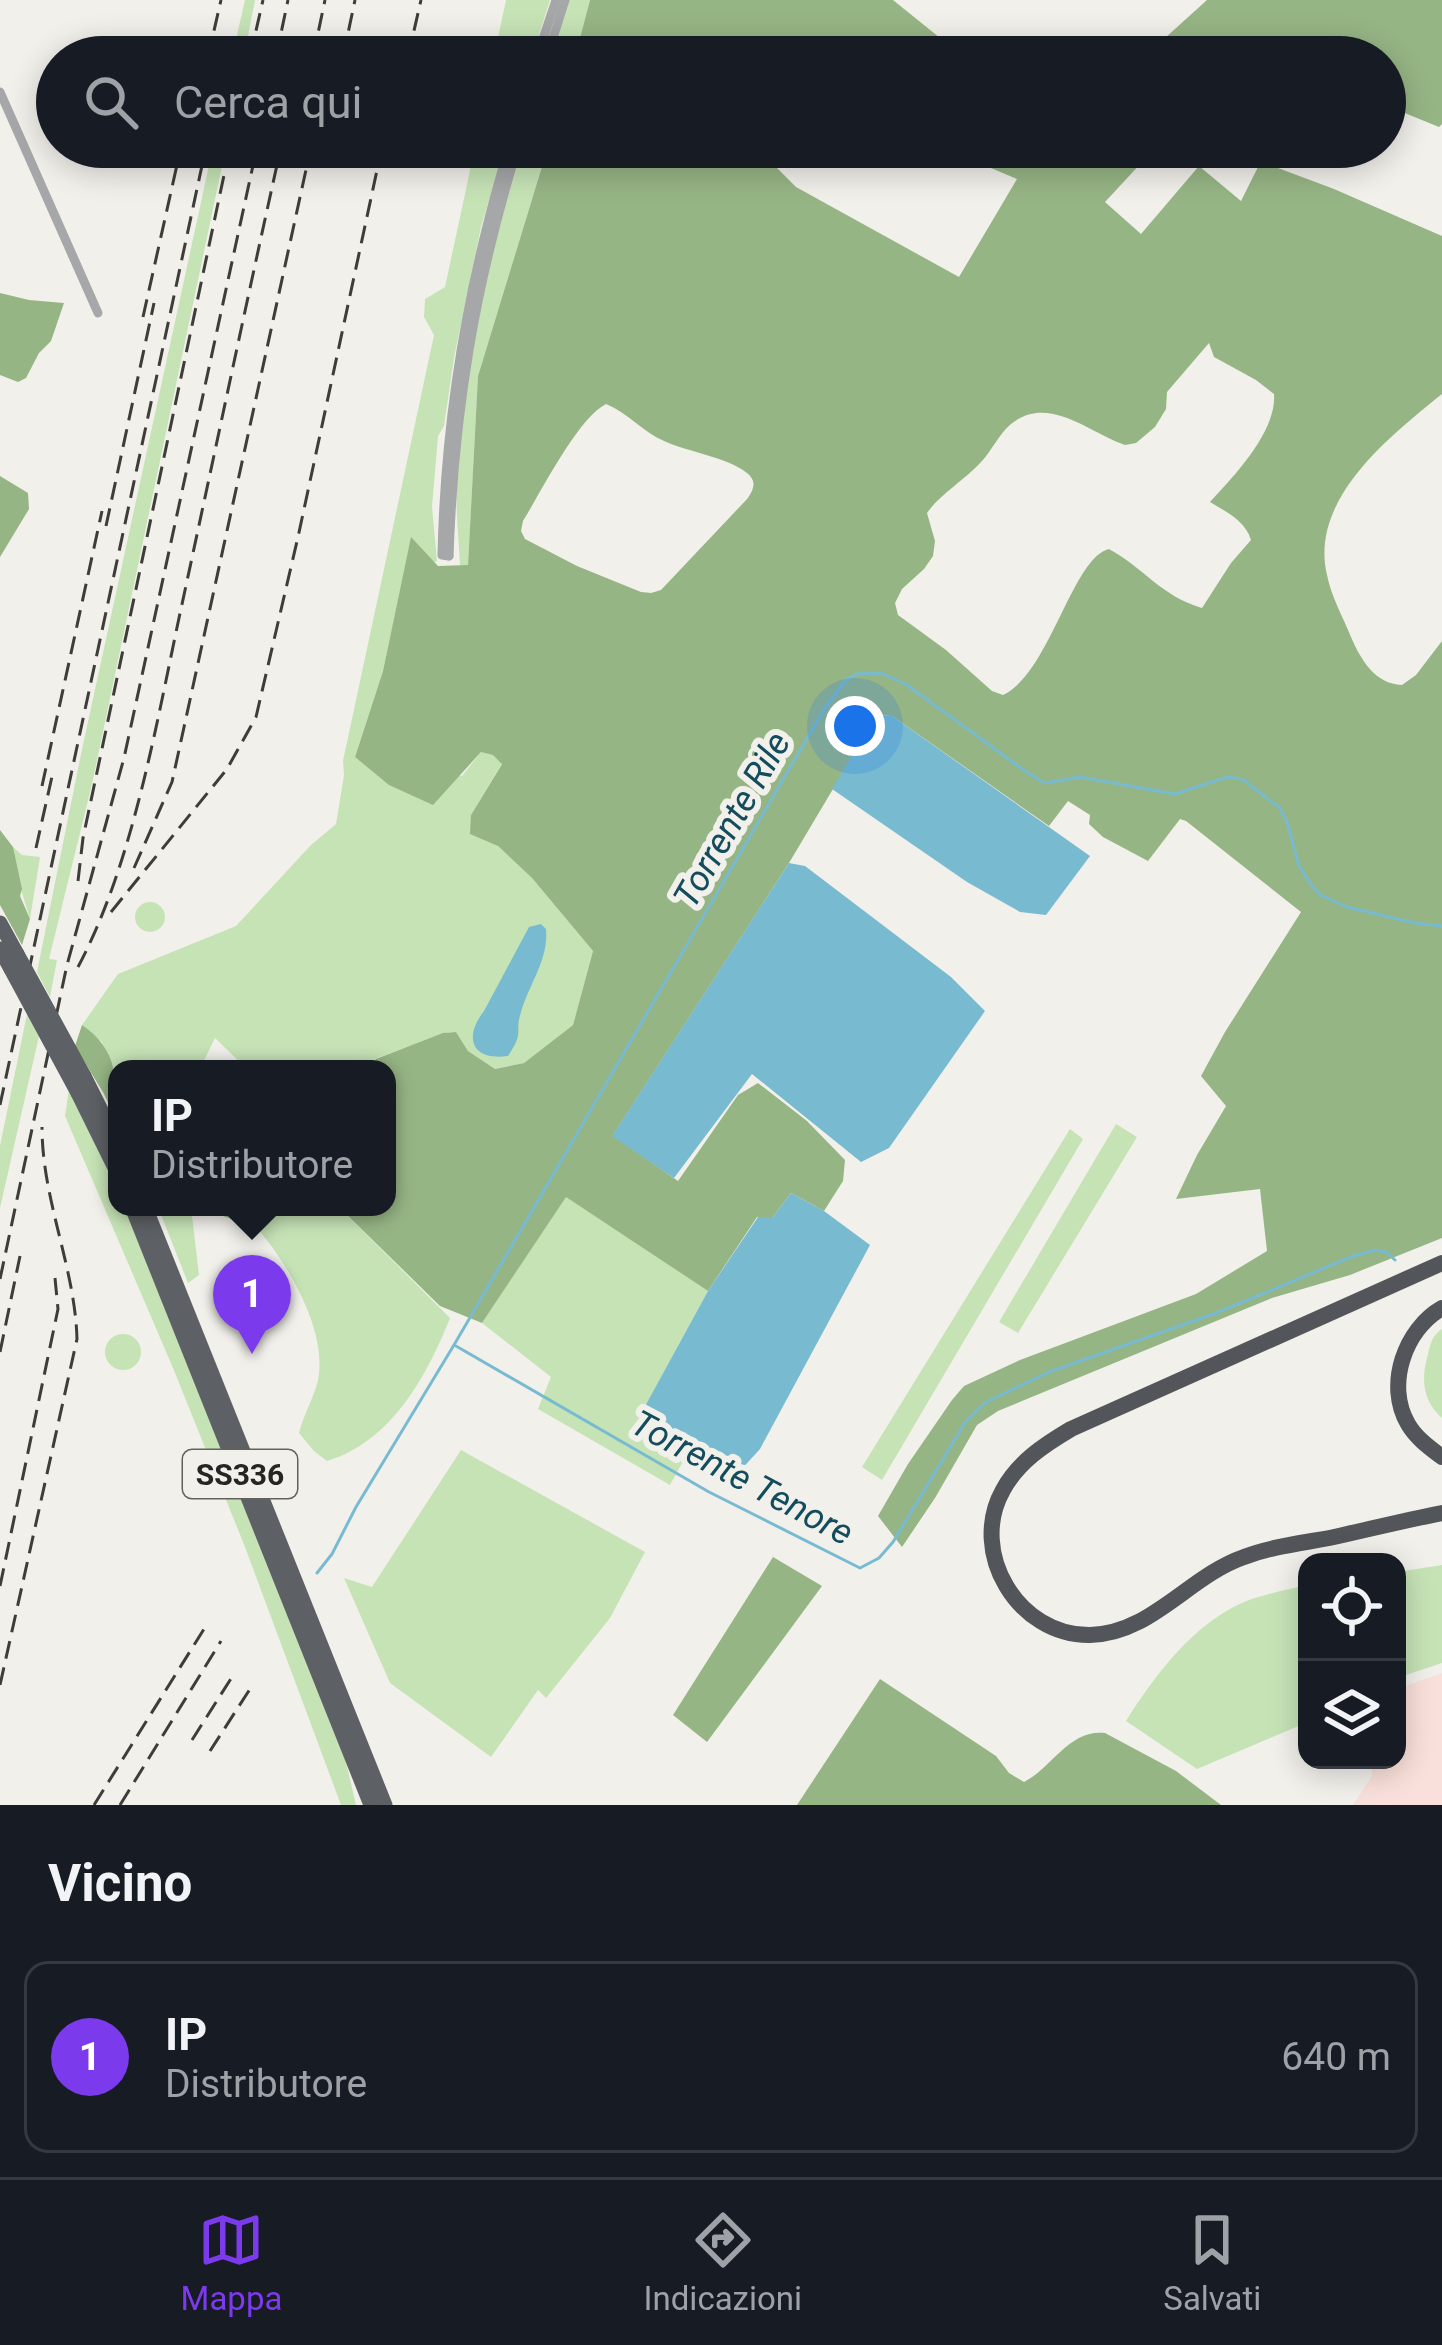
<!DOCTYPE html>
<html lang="it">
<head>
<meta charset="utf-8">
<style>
  :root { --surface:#171b24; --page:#242831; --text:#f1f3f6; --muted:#9ea1a6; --line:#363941; --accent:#7c3aed }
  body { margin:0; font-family:Roboto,sans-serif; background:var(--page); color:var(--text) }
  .controls { position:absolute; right:36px; bottom:36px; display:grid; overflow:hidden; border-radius:24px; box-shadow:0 6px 30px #0003 }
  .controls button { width:108px; height:108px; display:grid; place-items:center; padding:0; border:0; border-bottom:3px solid var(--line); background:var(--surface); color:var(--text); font:60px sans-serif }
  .you { position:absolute; left:855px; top:726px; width:42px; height:42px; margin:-30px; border:9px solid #fff; border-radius:50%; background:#1a73e8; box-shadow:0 0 0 18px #1a73e833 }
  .badge { display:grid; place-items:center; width:78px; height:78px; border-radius:50%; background:var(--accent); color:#fff; font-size:39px; font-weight:700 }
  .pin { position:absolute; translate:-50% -99px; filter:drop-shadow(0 3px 6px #0008) }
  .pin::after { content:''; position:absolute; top:63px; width:42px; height:36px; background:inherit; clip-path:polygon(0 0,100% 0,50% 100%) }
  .popup { position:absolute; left:108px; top:1060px; width:288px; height:156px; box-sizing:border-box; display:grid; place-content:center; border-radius:24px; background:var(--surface); filter:drop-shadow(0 3px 9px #0005); font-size:39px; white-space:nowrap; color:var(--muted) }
  .popup b { font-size:45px; color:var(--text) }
  .popup::after { content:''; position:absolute; left:50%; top:100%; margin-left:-24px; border:24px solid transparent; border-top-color:var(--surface) }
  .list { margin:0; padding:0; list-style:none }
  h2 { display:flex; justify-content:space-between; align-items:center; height:156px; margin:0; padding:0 48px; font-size:51px }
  h2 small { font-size:39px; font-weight:400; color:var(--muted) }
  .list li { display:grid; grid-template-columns:78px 1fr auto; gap:36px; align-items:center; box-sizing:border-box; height:192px; margin:0 24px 24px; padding:0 24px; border:3px solid var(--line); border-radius:24px }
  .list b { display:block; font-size:45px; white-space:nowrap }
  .list p { margin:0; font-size:39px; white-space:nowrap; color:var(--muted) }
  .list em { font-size:39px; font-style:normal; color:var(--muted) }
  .icon { flex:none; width:66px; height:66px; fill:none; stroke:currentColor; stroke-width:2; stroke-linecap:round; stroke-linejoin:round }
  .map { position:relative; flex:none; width:1442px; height:1805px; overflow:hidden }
  .search { position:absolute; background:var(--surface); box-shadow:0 6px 30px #0003; left:36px; right:36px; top:36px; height:132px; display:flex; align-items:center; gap:30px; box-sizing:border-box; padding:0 42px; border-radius:66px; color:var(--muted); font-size:45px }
  .sheet { height:372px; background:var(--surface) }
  nav { display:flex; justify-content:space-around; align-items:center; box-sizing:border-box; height:168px; border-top:3px solid var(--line); background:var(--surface); font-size:33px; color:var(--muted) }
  nav a { display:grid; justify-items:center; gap:6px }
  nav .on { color:var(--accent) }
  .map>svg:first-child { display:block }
</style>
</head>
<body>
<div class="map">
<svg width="1442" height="1805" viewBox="0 0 1442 1805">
  <rect width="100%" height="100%" fill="#f2f0eb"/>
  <path fill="#fae0da" d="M1442,1673V1805H1353L1372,1776V1760H1397V1689Z"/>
  <g fill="#c6e3b6">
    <path d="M245,0H255L244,57H232Z"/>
    <path d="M506,0H550L532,57H494Z"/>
    <path d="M569,0H590L575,57H551Z"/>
    <path d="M213,147H226L92,784L49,959L57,960L50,997L37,972L81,754Z"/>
    <path d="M475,147H505L481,227L454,358L444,426L438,436L432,507L437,561L434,562L411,539L383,671L355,757L462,776L481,752L493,754L502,763L471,815L498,846L532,878L593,951L573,1025L524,1063L495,1069L468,1051L456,1032H449L377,1058L375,1069H247L215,1038L200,1069H117V1074L102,1042L82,1025L118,974L236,926L311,845L336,824L344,775L343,761L434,335L424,317L425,299L445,287Z"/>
    <path d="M523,147H548L478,376L468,566H460C459,538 455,510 457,483C465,368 488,256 523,147Z"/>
    <path d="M13,847L22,855L40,857L30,919C23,896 15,872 13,847Z"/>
    <circle cx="150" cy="917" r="15"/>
    <path d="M27,1014L39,1036L0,1208V1146Z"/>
    <path d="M69,1089L117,1186V1207H126L346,1762L356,1805H341L245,1547L173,1368L65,1116Z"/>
    <path d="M1116,1124L1137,1137L1018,1333L999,1322Z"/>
    <path d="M1070,1129L1083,1139L882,1480L862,1467Z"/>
    <path d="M566,1196L708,1291L644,1409L692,1445L670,1485L538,1409L551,1377L482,1323Z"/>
    <path d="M158,1207H191L199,1275L188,1283Z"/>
    <path d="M276,1207H339L450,1318C427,1376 391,1442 327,1461L314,1451L299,1433C304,1414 314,1397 318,1380C328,1331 287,1262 256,1227Z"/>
    <path d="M1442,1329V1418C1422,1400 1421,1378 1428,1354C1431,1342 1432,1336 1442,1329Z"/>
    <circle cx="123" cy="1352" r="18"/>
    <path d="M461,1450L645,1552L610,1618L546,1698L538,1690L491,1757L390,1683L344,1578L372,1587Z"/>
    <path d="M1442,1565V1663L1397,1678V1572Z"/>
    <path d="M1307,1585V1717L1301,1725L1197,1769L1126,1721C1155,1675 1192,1625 1244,1602C1263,1594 1287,1590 1307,1585Z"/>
  </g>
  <g fill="#96b585" fill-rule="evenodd">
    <path d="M590,0H893L945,42L948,46L947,57H575Z"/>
    <path d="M1207,0H1442V124L1439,127L1385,105V57H1144Z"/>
    <path d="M548,147H784L773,164L796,187L959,277L1017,179L941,147H1006L1036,162L1050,147H1156L1105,202L1141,234L1199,166L1241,201L1268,147H1287L1278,168L1334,189L1442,236V394C1390,436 1309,499 1327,575C1331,596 1343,617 1351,637C1361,660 1375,684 1402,685L1416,675L1442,641V1238L1350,1275L1272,1298L998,1411L977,1425L935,1498L902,1547L878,1516L908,1464L952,1400L964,1386L1020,1360L1196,1294L1267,1251L1260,1189L1176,1199L1197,1155L1226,1106L1201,1076L1225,1032L1301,912L1186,821L1180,819L1148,861L1103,837L1089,824L1090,815L1068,801L1049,826L892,716L877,715L789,863L613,1135L678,1181L738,1095L758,1083L807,1121L845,1160L843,1181L824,1211L791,1193L773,1217H757L708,1291L566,1197L482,1323L440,1306L339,1207H387V1069H375L376,1059L443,1033L456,1032L468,1051L495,1069L524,1063L573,1025L593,951L532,878L498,846L470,834L471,815L502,764L493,755L481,752L433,805L389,785L355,757L383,671L411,537L438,566L468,565L478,376ZM1209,343L1214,357L1256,380L1274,394C1277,431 1234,476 1210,502C1226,512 1245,520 1251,540L1231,563L1202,608C1161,596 1144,568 1109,549C1072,558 1050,673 1003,695L992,691L946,650L898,615L895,603L902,589L924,569L933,556L935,541L927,513C941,493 965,480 982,461C992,450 999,434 1011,424C1048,394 1088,432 1125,445L1136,443L1155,427L1166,409L1167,392ZM606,404C628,413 643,432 664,441C688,452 727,457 747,473C757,481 754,489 748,498L661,590L651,593L641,592L577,566L525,539L521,531L523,521C541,492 578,418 606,404Z"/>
    <path d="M0,293L29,300L64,303L51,341L39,353L26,378L18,382L0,375Z"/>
    <path d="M0,476L28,493L29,509L0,557Z"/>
    <path d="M0,830L13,847L22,889L20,896L30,919L22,945L0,905Z"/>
    <path d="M82,1025C119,1050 117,1082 117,1121L104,1094L75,1046Z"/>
    <path d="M207,1207H276L256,1227L208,1211Z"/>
    <path d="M773,1557L822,1586L707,1742L673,1715Z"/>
    <path d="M880,1679L996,1756L1009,1773L1024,1782C1053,1767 1069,1729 1105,1733L1176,1771L1221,1805H797Z"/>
  </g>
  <g fill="#78bbd1">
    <path d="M877,715L892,716L1090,856L1046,915L1020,912L967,882L832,789Z"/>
    <path d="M789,863L805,866L951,977L985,1011L889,1148L861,1162L752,1074L674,1178L612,1136Z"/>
    <path d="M541,924L546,929C549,959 529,984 521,1012C514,1034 525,1031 508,1056C472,1061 463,1038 484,1011L529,927Z"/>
    <path d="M791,1193L824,1211L870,1245L760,1449L738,1473L692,1445L643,1410L708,1291L758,1217H773Z"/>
  </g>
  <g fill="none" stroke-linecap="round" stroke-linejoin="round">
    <g stroke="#78bbd1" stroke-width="3">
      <path d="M456,1346L709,1492L860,1568L879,1558L893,1542L966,1421L986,1402L1049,1372L1216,1313L1351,1257L1375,1250L1386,1252L1395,1260"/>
      <path d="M317,1573L332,1554L356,1507L454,1345L823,711L845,681L856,674L881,673L907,685L1025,771L1045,783L1080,777L1175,794L1227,777L1242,779L1280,808L1287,822L1299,866L1312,886L1322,896L1347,907L1415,923L1442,926"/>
    </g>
    <g stroke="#a5a7a9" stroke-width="9">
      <path d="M537,57L556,0"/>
      <path d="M547,57L565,0"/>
      <path d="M0,92L98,313"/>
      <path d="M449,556L442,555C445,415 468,281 509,147"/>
      <path d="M449,556C454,411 475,285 518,147"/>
    </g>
    <g stroke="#5d6064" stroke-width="15">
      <path d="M0,923L17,954"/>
      <path d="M0,949L11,969"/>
      <path d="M84,1076L117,1142"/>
      <path d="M78,1093L117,1172"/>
      <path d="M132,1207L371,1805"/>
      <path d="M145,1207L385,1805"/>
    </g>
    <g stroke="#525559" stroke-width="16">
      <path d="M1442,1263L1071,1429C1044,1445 1018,1462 1003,1490C968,1552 1018,1636 1090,1635C1151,1634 1189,1576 1244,1557C1273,1546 1304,1543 1334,1537C1370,1529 1406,1520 1442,1513"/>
      <path d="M1442,1308C1405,1329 1385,1385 1408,1424C1416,1438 1430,1448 1442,1457"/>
    </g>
    <g stroke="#3e3d3a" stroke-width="3" stroke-dasharray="18 9" stroke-linecap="butt">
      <path d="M208,57L221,0"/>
      <path d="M250,57L263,0"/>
      <path d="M276,57L288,0"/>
      <path d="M313,57L325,0"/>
      <path d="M343,57L355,0"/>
      <path d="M408,57L421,0"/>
      <path d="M143,317L181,147"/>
      <path d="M106,526L154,303"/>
      <path d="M42,786L102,511"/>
      <path d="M36,848L53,772"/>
      <path d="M134,868L172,782L311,147"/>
      <path d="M78,881L83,838L230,147"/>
      <path d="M111,912L227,769L256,717L298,537L382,147"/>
      <path d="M78,967C132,865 155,731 179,618C213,461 246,304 281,147"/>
      <path d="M0,1105L206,147"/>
      <path d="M0,1279L67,965L124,758L257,147"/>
      <path d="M0,1352L20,1256"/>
      <path d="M0,1586L58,1309L55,1278"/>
      <path d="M0,1685L77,1339C75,1267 42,1200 42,1127"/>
      <path d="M192,1740L232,1677"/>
      <path d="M210,1751L250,1689"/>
      <path d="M94,1805L204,1629"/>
      <path d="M120,1805L221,1641"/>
    </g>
    <g stroke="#5d6064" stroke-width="15">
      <path d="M17,954L84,1076"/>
      <path d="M11,969L78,1093"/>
    </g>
  </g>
  <g text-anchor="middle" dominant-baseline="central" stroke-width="12" stroke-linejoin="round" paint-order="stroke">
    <rect fill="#f2f0eb" stroke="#63625f" stroke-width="3" x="183" y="1450" width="114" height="48" rx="9"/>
    <g font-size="30" font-weight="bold" fill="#262523">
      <text x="240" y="1474">SS336</text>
    </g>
    <g font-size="36" font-style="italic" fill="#134c5c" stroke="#f2f0eb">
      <text transform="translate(732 820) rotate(-60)">Torrente Rile</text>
      <text transform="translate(742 1478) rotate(28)">Torrente Tenore</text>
    </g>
  </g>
</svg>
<div class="controls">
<button><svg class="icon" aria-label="locate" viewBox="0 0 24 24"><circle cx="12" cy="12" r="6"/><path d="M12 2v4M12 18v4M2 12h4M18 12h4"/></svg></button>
<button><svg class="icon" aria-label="layers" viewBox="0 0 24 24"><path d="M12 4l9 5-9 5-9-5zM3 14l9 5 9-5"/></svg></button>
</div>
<div class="you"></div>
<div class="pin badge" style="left:252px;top:1354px">1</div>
<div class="popup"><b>IP</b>Distributore</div>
<div class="search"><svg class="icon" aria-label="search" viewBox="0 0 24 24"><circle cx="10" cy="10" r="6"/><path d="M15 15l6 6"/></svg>Cerca qui</div>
</div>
<section class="sheet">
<h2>Vicino<small></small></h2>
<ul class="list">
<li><span class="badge">1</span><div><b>IP</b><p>Distributore</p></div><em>640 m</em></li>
</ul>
</section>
<nav>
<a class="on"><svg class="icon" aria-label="map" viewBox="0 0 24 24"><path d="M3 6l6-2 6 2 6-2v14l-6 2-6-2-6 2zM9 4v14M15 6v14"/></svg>Mappa</a>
<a><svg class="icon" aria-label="directions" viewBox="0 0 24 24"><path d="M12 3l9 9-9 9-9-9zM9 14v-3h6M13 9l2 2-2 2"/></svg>Indicazioni</a>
<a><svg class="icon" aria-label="saved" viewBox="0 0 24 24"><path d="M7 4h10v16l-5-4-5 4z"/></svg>Salvati</a>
</nav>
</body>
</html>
